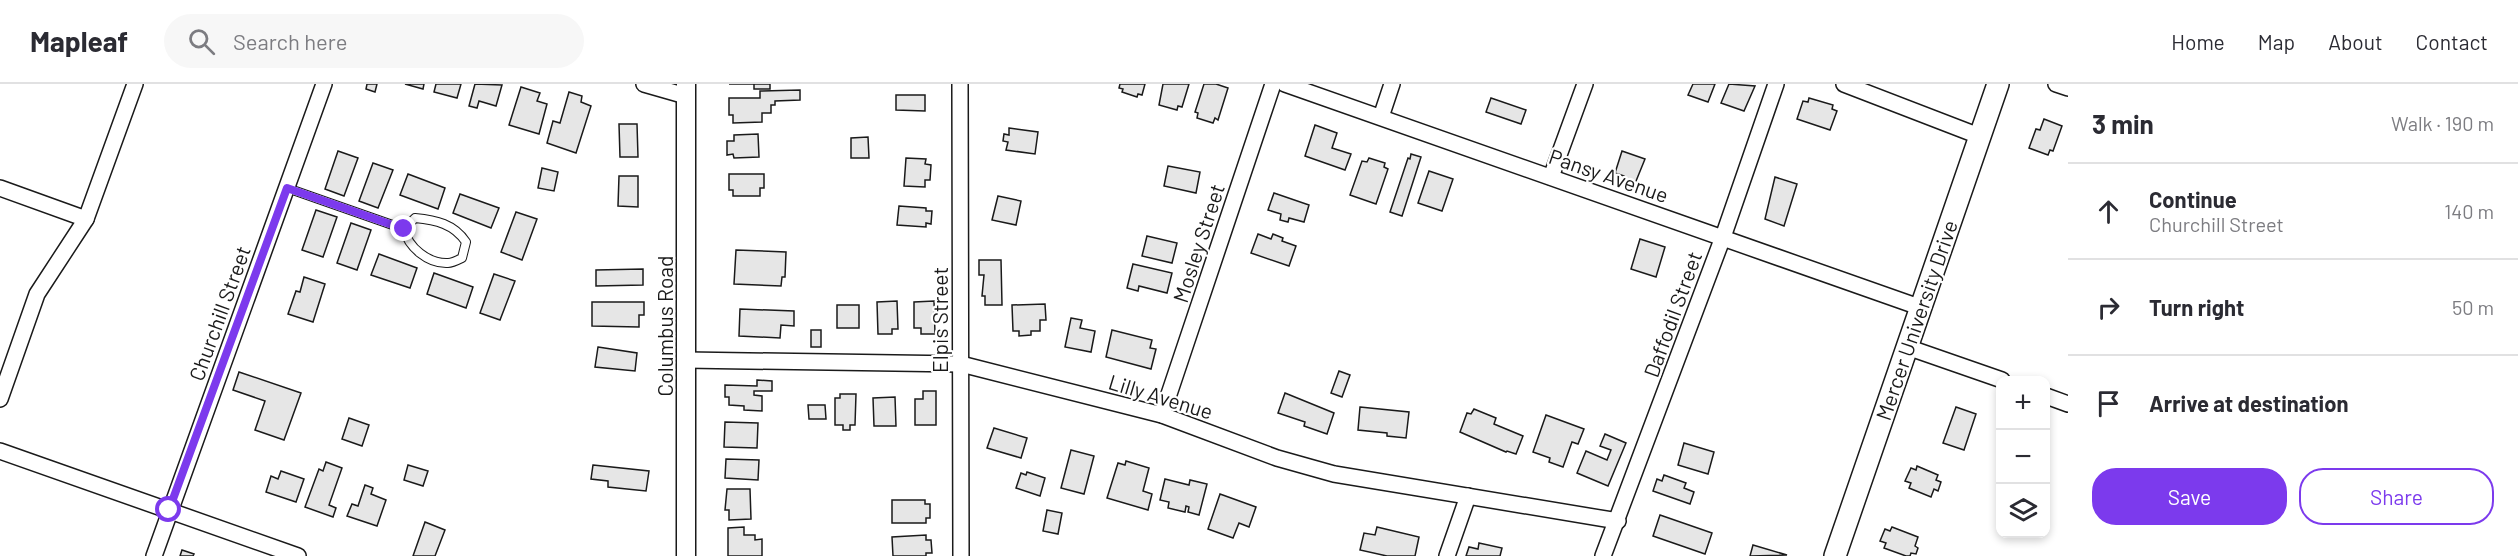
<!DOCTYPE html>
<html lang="en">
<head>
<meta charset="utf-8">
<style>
  :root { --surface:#fff; --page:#f7f7f7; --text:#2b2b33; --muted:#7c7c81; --line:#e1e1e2; --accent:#7c3aed }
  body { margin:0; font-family:Barlow,sans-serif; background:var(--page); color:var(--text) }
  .controls { position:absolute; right:18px; bottom:18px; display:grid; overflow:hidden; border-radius:12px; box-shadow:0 3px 9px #0003 }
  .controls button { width:54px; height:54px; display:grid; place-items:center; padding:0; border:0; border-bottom:2px solid var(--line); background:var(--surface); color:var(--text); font:30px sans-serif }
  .stop { position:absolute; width:18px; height:18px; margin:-14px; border:4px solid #7c3aed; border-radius:50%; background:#fff }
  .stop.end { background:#7c3aed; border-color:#fff; box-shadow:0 2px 6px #0008 }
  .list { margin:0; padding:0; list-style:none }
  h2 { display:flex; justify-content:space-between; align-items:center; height:78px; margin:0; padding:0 24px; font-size:26px }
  h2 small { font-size:20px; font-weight:400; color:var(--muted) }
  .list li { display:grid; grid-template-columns:39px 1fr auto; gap:18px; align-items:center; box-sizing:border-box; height:96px; padding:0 24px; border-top:2px solid var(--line) }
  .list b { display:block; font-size:22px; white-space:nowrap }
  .list p { margin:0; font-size:20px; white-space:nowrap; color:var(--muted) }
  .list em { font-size:20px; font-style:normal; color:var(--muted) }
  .actions { display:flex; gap:12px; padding:18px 24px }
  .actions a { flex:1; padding:14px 0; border:2px solid var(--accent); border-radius:24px; text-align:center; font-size:21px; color:var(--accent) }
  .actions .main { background:var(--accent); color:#fff }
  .icon { flex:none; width:33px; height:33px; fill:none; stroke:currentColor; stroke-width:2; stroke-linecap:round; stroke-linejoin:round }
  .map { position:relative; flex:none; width:2068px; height:472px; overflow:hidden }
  header { display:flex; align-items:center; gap:36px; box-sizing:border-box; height:84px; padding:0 30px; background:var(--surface); border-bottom:2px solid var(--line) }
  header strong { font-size:28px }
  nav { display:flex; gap:33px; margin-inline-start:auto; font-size:21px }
  .search { width:420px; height:54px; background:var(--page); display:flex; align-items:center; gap:15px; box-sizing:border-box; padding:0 21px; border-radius:33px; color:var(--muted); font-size:22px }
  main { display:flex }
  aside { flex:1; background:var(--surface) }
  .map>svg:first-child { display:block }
</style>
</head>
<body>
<header>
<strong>Mapleaf</strong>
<div class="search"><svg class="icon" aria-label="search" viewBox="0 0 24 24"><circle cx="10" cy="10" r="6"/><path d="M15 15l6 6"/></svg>Search here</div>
<nav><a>Home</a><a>Map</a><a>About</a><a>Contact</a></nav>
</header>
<main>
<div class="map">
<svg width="2068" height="472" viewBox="0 0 2068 472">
  <rect width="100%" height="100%" fill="#fff"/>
  <g fill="#e6e6e6" stroke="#1a1a1a" stroke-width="1.5">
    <path d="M367,0H377L375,8L366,5Z"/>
    <path d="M405,0H424L423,5Z"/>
    <path d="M436,0H461L457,14L434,8Z"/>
    <path d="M475,0L502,1L496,22L479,17L477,24L469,22Z"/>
    <path d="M729,0H770V5H754V0Z"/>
    <path d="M1120,0H1145L1142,11L1138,10L1137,13L1122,8L1123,5L1119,4Z"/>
    <path d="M1163,0H1189L1182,23L1178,22L1177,26L1159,21Z"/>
    <path d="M1204,0H1216L1228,4L1218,36L1215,34L1213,39L1197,34L1198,29L1195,28Z"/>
    <path d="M1693,0H1715L1708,18L1688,11Z"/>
    <path d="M1729,0L1755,2L1744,27L1721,19Z"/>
    <path d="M521,3L540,9L537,17L547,20L539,50L509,41Z"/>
    <path d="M800,6V16L775,17V21H771V29H762V38L733,39V31H729V14H760V7Z"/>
    <path d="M569,8L582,12L581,18L591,22L576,69L547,59L553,37L560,39Z"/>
    <path d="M896,11H925V27L896,26Z"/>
    <path d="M1491,14L1526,26L1521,40L1486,28Z"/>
    <path d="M1809,14L1833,21L1832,25L1837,27L1830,46L1797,35L1803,17L1808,18Z"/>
    <path d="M2044,35L2062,42L2053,67L2050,66L2048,71L2029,64L2036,45L2040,46Z"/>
    <path d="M619,40H637L638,73H620Z"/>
    <path d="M1315,41L1337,49L1332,64L1351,70L1345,86L1305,72Z"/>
    <path d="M1009,44L1038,48L1035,70L1006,66L1008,58L1003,57L1004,50L1009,51Z"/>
    <path d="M758,50L759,73L734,74L733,70L727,71V57H734V51Z"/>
    <path d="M868,53L869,74H851V54Z"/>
    <path d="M338,67L358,74L344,112L325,105Z"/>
    <path d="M1622,67L1645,75L1634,102L1622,97L1624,92L1615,89Z"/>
    <path d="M1411,70L1421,73L1402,132L1390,128L1408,74L1410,75Z"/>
    <path d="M906,74L926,75L925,80L931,81L930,96H925V103L904,102Z"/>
    <path d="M1369,74L1385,79L1384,83L1388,85L1376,120L1350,111L1362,77L1367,78Z"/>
    <path d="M373,79L393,86L378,124L359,117Z"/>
    <path d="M1168,82L1200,88L1196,109L1164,102Z"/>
    <path d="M542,84L558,88L554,107L538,104Z"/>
    <path d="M1429,87L1453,95L1442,127L1418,119Z"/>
    <path d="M408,90L445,104L438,125L400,111Z"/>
    <path d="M729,90H764V104H760V112H733V106H729Z"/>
    <path d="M619,92H638V123L618,122Z"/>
    <path d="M1775,93L1797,100L1784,142L1765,135Z"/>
    <path d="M1274,109L1309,121L1304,138L1289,134L1288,138L1280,136L1281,130L1268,126Z"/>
    <path d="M460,110L499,124L491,144L453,129Z"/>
    <path d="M998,112L1021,117L1016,141L992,136Z"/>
    <path d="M899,122L926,124V127H932L931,140L926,139V143L897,141Z"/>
    <path d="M316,126L337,133L323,173L302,166Z"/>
    <path d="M516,128L537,135L522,176L501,168Z"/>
    <path d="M351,139L371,146L357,186L337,179Z"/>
    <path d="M1258,150L1271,155L1273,150L1283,154L1282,157L1296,162L1289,182L1251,169Z"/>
    <path d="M1147,152L1177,159L1172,179L1142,172Z"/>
    <path d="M1640,155L1665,163L1656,193L1631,185Z"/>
    <path d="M736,166L786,168L785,193H782L781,202L734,200Z"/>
    <path d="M379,170L417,184L410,204L371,191Z"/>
    <path d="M979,176H1001L1002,221H985V212H982L984,191H979Z"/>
    <path d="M1133,180L1172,189L1167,209L1139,202L1138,207L1127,204Z"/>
    <path d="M643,185V201L596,202V186Z"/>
    <path d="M434,189L473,203L466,224L427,210Z"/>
    <path d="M494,190L515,197L500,236L480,229Z"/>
    <path d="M304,193L325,200L313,238L288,230L296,207L300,208Z"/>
    <path d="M897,217L898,245H892V250H878L877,218Z"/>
    <path d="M934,217L935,250H921V244H914V218Z"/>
    <path d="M592,218H644V231H639V243L592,242Z"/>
    <path d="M1045,220L1046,236H1040V247H1031V251L1019,252V247H1013L1012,221Z"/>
    <rect x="837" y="221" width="22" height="23"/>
    <path d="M740,225L794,227V242L781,241L780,254L739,252Z"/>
    <path d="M1071,234L1082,236L1080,244L1095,247L1091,268L1065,263Z"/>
    <rect x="811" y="246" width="10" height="17"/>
    <path d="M1112,246L1152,256L1150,264L1156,265L1151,285L1106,273Z"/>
    <path d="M598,263L637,269L635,287L595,283Z"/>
    <path d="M1339,287L1350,291L1342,313L1331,309Z"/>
    <path d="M239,288L301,309L284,356L255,346L265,317L233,306Z"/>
    <path d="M757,296L772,297V307H754V311L762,312V327L744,326V322L729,321V313H725V301L757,302Z"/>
    <path d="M923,307H936V341H915V315H923Z"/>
    <path d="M1285,309L1334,329L1327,350L1304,342L1305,338L1278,329Z"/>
    <path d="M840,310H856L855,341H850V346H843V341H835V314H840Z"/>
    <path d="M895,313L896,342H874L873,314Z"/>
    <path d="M808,321H825L826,335H809Z"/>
    <path d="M1360,323L1409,328L1406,354L1387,352V349L1358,346Z"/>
    <path d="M1956,323L1976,330L1964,366L1943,359Z"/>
    <path d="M1474,325L1496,334L1494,340L1523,352L1516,370L1507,367L1506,368L1460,348L1467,329L1471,330Z"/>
    <path d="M1546,331L1584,345L1578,360L1572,358L1563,383L1549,378L1550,374L1533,368Z"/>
    <path d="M349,334L369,341L362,362L342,355Z"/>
    <path d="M725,338L758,339L757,364L724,363Z"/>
    <path d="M994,344L1027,354L1021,374L987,364Z"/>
    <path d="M1605,350L1626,359L1608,402L1577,389L1586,367L1607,376L1611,366L1600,362Z"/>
    <path d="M1684,359L1714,368L1708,390L1678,381Z"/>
    <path d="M1071,366L1094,372L1084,410L1061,404Z"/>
    <path d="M726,375L759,376L758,396L725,394Z"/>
    <path d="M1126,377L1149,384L1143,407L1152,410L1148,426L1107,414L1118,379L1125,381Z"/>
    <path d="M326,378L342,384L329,421L336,424L333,433L305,423L319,385L323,387Z"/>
    <path d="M408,381L428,387L423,402L404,396Z"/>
    <path d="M593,381L649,387L646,407L608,403V397L591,395Z"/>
    <path d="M1917,382L1938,391L1936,396L1941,398L1938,407L1934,405L1931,413L1909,404L1911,399L1905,397L1911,384L1916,386Z"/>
    <path d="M281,387L304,395L296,418L266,408L271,392L278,395Z"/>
    <path d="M1027,388L1045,394L1040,412L1016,404L1021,389L1026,391Z"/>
    <path d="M1664,391L1686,399L1684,404L1694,408L1690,420L1653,407L1657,395L1662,397Z"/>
    <path d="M1165,395L1189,401L1190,396L1207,400L1199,431L1188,428L1189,423L1186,422L1185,428L1168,424L1169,418L1160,416Z"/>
    <path d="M365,401L373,404L371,410L386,416L377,442L347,432L352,420L358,422Z"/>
    <path d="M727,405H750L751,435L729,436V426H725Z"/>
    <path d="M1220,410L1256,423L1249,443L1239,439L1233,454L1208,445Z"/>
    <path d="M892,416H925V420H930V434H926V439H892Z"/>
    <path d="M1047,426L1062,429L1058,450L1043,447Z"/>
    <path d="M1660,431L1712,449L1705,470L1653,452Z"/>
    <path d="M425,438L445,446L435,472H413Z"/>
    <path d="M744,443V451H755V456L762,455V472H728V444Z"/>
    <path d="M1377,443L1419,453L1415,472H1387L1360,466L1364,449L1375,451Z"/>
    <path d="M1892,443L1918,453L1915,462L1918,464L1916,470L1911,469L1910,472H1906L1884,464L1886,459L1880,457L1885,445L1890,447Z"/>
    <path d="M926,451V456H931L932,469H926V472H893L892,453Z"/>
    <path d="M1479,459L1502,464L1500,472H1466L1469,463L1478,465Z"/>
    <path d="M1753,461L1787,471L1750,472Z"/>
    <path d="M182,466L194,470L193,472H180Z"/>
  </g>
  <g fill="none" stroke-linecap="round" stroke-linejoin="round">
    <defs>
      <path id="service" d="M287,104L404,145L415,134C436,136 454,140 466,158L462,174C458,176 452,179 448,179C428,180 408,163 404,145"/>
      <g id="minor">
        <path d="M644,0L686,12"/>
        <path d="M960,0L961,472"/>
        <path d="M1285,0L1919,223"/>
        <path d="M1844,0L1979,52"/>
        <path d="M2056,0L2068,4"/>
        <path d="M1381,33L1392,0"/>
        <path d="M1551,93L1585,0"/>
        <path d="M0,104L86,135"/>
        <path d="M1907,263L2002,296"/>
        <path d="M686,276L961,280L1162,331L1277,374L1334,390L1618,437"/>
        <path d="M2046,312L2068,320"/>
        <path d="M0,315L37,210L86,135L135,0"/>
        <path d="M1162,331L1273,0"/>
        <path d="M0,367L298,472"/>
        <path d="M154,472L324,0"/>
        <path d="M1447,472L1468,412"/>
        <path d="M1603,472L1723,153L1776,0"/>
      </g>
      <path id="tertiary" d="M686,0V472"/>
      <path id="secondary" d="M1835,472L1998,0"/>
    </defs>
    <use href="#service" stroke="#1a1a1a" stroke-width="10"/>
    <use href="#minor" stroke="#1a1a1a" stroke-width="18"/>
    <use href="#tertiary" stroke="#1a1a1a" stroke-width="21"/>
    <use href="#secondary" stroke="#1a1a1a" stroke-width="24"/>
    <use href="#service" stroke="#fff" stroke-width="8"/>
    <use href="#minor" stroke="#fff" stroke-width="15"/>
    <use href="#tertiary" stroke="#fff" stroke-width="18"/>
    <use href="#secondary" stroke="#fff" stroke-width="21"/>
  </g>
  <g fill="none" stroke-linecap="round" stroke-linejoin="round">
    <path stroke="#7c3aed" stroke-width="8" d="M169,426L287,104L404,145"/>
  </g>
  <g text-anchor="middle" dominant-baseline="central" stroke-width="4.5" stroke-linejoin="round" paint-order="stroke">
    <g font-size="21" fill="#1a1a1a" stroke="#fff">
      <text transform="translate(1609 91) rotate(19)">Pansy Avenue</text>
      <text transform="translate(1198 159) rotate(-72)">Mosley Street</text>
      <text transform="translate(219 229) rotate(-70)">Churchill Street</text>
      <text transform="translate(1672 230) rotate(-70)">Daffodil Street</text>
      <text transform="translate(939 236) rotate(-90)">Elpis Street</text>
      <text transform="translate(1916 236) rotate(-71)">Mercer University Drive</text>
      <text transform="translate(664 242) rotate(-90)">Columbus Road</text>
      <text transform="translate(1161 312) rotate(17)">Lilly Avenue</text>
    </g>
  </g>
</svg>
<div class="controls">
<button>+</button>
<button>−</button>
<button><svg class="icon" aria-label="layers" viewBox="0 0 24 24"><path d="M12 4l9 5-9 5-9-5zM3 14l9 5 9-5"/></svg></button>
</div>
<div class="stop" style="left:169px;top:426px"></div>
<div class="stop end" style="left:404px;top:145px"></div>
</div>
<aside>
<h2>3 min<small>Walk · 190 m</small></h2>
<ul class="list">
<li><svg class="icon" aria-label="ahead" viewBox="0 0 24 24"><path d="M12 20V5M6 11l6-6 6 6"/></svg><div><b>Continue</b><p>Churchill Street</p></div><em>140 m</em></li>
<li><svg class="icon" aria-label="right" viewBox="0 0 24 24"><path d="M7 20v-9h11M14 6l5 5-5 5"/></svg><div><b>Turn right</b></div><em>50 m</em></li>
<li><svg class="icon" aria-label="arrive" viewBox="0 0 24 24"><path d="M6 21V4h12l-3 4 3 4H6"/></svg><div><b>Arrive at destination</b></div></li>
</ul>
<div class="actions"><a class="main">Save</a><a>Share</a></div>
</aside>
</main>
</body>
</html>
